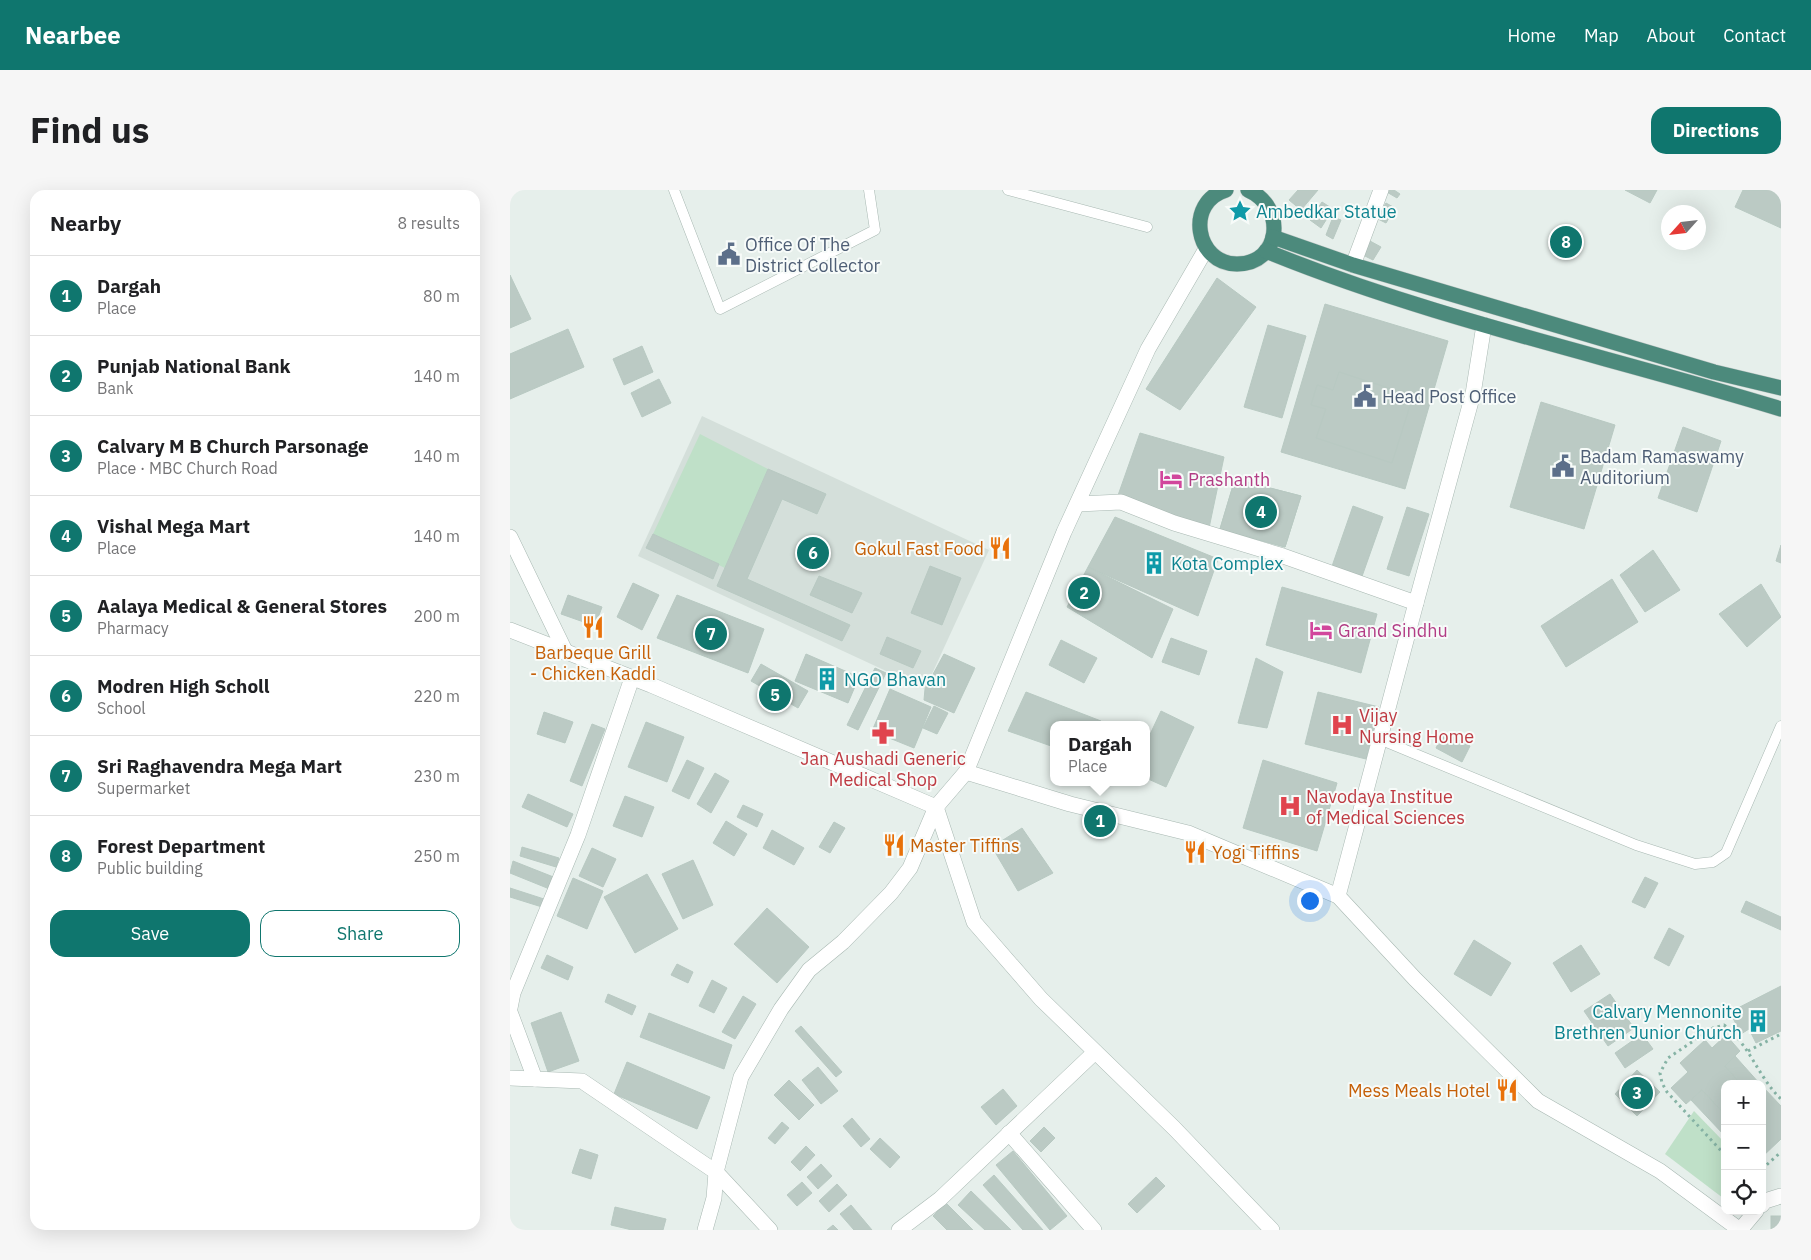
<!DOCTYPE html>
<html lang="en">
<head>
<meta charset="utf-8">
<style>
  :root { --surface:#fff; --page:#f6f6f6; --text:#202124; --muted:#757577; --line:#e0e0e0; --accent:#0f766e }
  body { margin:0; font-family:"IBM Plex Sans",sans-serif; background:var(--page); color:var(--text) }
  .controls { position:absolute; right:15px; bottom:15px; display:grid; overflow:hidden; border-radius:10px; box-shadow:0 5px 20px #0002 }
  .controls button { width:45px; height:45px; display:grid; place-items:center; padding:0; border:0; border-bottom:1px solid var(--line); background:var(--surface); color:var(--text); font:25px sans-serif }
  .compass { position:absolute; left:1151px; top:15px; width:45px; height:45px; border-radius:50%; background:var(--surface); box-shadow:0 5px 20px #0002; rotate:243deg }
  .you { position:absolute; left:799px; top:710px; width:18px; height:18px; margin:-12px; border:4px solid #fff; border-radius:50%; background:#1a73e8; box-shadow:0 0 0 8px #1a73e833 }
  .badge { display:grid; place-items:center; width:32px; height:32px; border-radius:50%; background:var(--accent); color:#fff; font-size:16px; font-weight:700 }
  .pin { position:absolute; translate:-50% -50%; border:2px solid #fff; box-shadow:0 1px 5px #0006 }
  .popup { position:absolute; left:540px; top:531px; width:100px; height:65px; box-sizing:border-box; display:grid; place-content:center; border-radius:10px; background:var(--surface); filter:drop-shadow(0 1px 4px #0005); font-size:16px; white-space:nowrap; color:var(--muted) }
  .popup b { font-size:19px; color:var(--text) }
  .popup::after { content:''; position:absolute; left:50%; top:100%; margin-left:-10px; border:10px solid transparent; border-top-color:var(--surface) }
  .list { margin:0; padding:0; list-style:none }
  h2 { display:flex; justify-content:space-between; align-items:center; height:65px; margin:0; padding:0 20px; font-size:21px }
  h2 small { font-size:16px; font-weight:400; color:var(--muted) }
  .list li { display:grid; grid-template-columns:32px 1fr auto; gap:15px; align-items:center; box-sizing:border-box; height:80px; padding:0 20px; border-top:1px solid var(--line) }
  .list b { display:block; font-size:19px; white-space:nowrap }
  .list p { margin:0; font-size:16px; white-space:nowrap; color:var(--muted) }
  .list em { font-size:16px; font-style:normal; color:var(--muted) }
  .actions { display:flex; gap:10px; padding:15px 20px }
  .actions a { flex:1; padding:11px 0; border:1px solid var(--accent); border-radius:15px; text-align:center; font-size:18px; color:var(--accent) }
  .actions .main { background:var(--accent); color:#fff }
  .icon { flex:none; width:28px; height:28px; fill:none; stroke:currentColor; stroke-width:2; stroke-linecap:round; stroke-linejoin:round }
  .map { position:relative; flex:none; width:1271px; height:1040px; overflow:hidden; border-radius:15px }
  header { display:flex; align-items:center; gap:30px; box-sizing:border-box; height:70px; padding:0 25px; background:var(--accent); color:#fff }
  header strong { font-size:24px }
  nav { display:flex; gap:28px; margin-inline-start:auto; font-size:18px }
  .intro { display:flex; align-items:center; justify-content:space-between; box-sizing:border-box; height:120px; padding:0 30px }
  h1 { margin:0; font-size:35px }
  .button { padding:12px 22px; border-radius:15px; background:var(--accent); color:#fff; font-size:18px; font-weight:700 }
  main { display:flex; gap:30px; padding:0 30px }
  aside { flex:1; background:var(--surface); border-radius:15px; box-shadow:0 5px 20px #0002 }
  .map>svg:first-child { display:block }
</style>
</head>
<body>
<header>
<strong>Nearbee</strong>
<nav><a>Home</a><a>Map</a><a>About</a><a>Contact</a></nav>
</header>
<div class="intro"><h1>Find us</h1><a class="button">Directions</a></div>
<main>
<aside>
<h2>Nearby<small>8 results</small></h2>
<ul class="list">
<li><span class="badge">1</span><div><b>Dargah</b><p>Place</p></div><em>80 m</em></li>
<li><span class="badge">2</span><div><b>Punjab National Bank</b><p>Bank</p></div><em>140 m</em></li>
<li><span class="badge">3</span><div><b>Calvary M B Church Parsonage</b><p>Place · MBC Church Road</p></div><em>140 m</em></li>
<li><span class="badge">4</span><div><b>Vishal Mega Mart</b><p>Place</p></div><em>140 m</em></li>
<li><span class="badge">5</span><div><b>Aalaya Medical &amp; General Stores</b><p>Pharmacy</p></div><em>200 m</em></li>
<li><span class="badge">6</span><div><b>Modren High Scholl</b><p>School</p></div><em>220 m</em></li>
<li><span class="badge">7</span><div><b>Sri Raghavendra Mega Mart</b><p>Supermarket</p></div><em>230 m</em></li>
<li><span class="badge">8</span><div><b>Forest Department</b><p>Public building</p></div><em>250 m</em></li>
</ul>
<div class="actions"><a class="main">Save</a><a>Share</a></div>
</aside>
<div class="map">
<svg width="1271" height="1040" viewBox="0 0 1271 1040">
  <rect width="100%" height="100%" fill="#e6efeb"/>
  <path fill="#d4dfda" d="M192,226L479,360L415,499L128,366Z"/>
  <g fill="#bfe0c8">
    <path d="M190,244L258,279L215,378L143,344Z"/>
    <path d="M1184,921L1215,953V1005L1213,1008L1155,964Z"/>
  </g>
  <g fill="#bbcac4" stroke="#b8c9c2">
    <path d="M788,0H808L791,20L779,10Z"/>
    <path d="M884,0L890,4L887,8L875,1Z"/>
    <path d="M1115,0H1147L1140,13Z"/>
    <path d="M1233,0H1266L1271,2V38L1225,17Z"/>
    <path d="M812,12L823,19L811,38L800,30Z"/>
    <path d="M876,13L885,18L876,33L866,28Z"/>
    <path d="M823,27L831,30L823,49L816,45Z"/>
    <path d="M860,51L871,57L863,70L853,65Z"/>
    <path d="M0,85L21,129L0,138Z"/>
    <path d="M707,88L746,117L670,220L636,199Z"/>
    <path d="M815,114L938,151L895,299L771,262Z"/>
    <path d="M758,135L796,146L772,228L734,217Z"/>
    <path d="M58,139L74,177L0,209V164Z"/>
    <path d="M132,156L143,182L114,195L103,169Z"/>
    <path d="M829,182L903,206L882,273L806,248L816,219L801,215L807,195L823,200Z"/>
    <path d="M149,189L161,213L132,227L121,203Z"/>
    <path d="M1031,212L1105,235L1074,339L1000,317Z"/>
    <path d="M1173,237L1211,251L1187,322L1148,308Z"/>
    <path d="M630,243L714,267L699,338L606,311Z"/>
    <path d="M258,279L316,304L307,324L272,309L237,389L340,435L332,451L207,396Z"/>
    <path d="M725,289L791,306L775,357L710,339Z"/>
    <path d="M725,289L791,306L775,357L710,339Z"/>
    <path d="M843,316L873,327L850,392L820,382Z"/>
    <path d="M897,317L919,324L899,386L877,379Z"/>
    <path d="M605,327L708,369L688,426L578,377Z"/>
    <path d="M143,344L209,374L203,389L136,358Z"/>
    <path d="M1271,355V373L1266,371Z"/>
    <path d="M1143,360L1170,400L1135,422L1110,385Z"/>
    <path d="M420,376L451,388L432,435L401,423Z"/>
    <path d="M578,377L663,419L642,468L557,417Z"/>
    <path d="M309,386L352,403L342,423L300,405Z"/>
    <path d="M1102,389L1128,432L1056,477L1031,436Z"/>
    <path d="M123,393L149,405L132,440L107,427Z"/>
    <path d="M1251,394L1271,427L1237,457L1209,424Z"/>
    <path d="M772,397L867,424L851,483L756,455Z"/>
    <path d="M58,405L92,417L85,436L51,424Z"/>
    <path d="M167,405L254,439L238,483L147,448Z"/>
    <path d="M377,447L411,461L403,478L370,464Z"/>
    <path d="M661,448L697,461L689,485L652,472Z"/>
    <path d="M551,450L587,468L574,493L539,475Z"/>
    <path d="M296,464L349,487L338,513L285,491Z"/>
    <path d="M434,464L465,478L444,523L414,510L415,499Z"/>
    <path d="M746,468L773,482L757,538L728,533Z"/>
    <path d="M251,474L298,501L288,518L241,491Z"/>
    <path d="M365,478L376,483L348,540L337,535Z"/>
    <path d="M380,499L421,517L404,558L362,541Z"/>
    <path d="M516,502L591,531L589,535H544V557L498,541Z"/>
    <path d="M808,502L869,517L856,569L795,554Z"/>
    <path d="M424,516L438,523L427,544L413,538Z"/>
    <path d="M651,521L684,537L656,597L636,588V553Z"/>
    <path d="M34,522L63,532L55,553L27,544Z"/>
    <path d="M136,532L174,547L157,592L118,577Z"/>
    <path d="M82,534L95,539L72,596L60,591Z"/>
    <path d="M934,542L960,556L952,572L926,558Z"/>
    <path d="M177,570L194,578L179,609L162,601Z"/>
    <path d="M753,570L827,593L807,661L733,638Z"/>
    <path d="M205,583L219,591L201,623L187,614Z"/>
    <path d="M18,604L63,624L57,637L12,617Z"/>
    <path d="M115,606L144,617L132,647L103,636Z"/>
    <path d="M233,615L253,624L247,637L227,627Z"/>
    <path d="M216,631L237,644L224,666L203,653Z"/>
    <path d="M324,632L335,638L320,663L309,657Z"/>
    <path d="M512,638L543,683L508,701L482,657Z"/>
    <path d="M262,640L294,658L284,675L253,658Z"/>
    <path d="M12,657L49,668L46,677L10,666Z"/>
    <path d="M82,658L106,669L93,697L69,686Z"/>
    <path d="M183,670L203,715L173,729L152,684Z"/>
    <path d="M3,671L46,688L42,700L0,683Z"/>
    <path d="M137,684L168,739L125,763L94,707Z"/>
    <path d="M1135,687L1148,693L1135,718L1122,712Z"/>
    <path d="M63,688L93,701L77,739L47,726Z"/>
    <path d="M0,698L34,709L32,717L0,707Z"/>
    <path d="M1236,711L1271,727V740L1231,722Z"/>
    <path d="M257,718L299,757L267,793L224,754Z"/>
    <path d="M1159,738L1174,746L1159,776L1144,768Z"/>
    <path d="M964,750L1001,773L981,806L944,784Z"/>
    <path d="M1071,755L1090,784L1061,802L1043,773Z"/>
    <path d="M37,765L63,777L58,790L31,778Z"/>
    <path d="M167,774L183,782L178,793L161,785Z"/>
    <path d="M202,790L217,798L204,823L189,816Z"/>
    <path d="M1271,796V841L1246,853L1239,839L1231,844L1220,822Z"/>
    <path d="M98,804L126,816L122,825L95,812Z"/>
    <path d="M1100,804L1124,838L1098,856L1074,821Z"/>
    <path d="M233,806L246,814L225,849L212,842Z"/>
    <path d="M51,822L69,871L38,882L21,833Z"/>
    <path d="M139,823L222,855L214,879L130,847Z"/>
    <path d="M291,836L332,882L326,887L285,841Z"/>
    <path d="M1132,844L1143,859L1115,878L1105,863Z"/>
    <path d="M1216,845L1230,861L1215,876L1231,894H1215V925L1192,900L1176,914L1161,898L1178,882L1170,873L1195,850L1202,858Z"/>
    <path d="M1225,866L1250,894H1231L1215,876Z"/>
    <path d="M117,872L200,907L187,939L104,904Z"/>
    <path d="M308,877L328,901L311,914L292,890Z"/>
    <path d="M1127,880L1150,902L1127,926L1105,904Z"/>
    <path d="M279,890L304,915L289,930L264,905Z"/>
    <path d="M1252,896L1271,916V949L1252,967Z"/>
    <path d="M493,899L507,916L486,935L471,917Z"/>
    <path d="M1192,900L1215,925V946L1181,910Z"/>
    <path d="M342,928L360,949L351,957L333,936Z"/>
    <path d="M272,932L279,938L265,954L258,948Z"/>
    <path d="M534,937L545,948L531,962L520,951Z"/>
    <path d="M370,948L390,967L380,978L360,959Z"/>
    <path d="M296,956L305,965L290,981L281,972Z"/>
    <path d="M70,959L88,965L81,989L62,983Z"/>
    <path d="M503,961L557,1026L540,1040L486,975Z"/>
    <path d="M311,974L322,986L308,999L297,987Z"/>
    <path d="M484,985L533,1040H513L473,995Z"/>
    <path d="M646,987L655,996L627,1023L618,1014Z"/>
    <path d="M292,992L302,1003L287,1016L277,1005Z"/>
    <path d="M327,994L337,1005L319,1022L309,1011Z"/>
    <path d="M461,1001L501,1040H475L448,1015Z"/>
    <path d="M436,1013L463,1040H437L423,1026Z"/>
    <path d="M341,1015L362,1040H344L330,1024Z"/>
    <path d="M105,1017L156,1029L153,1040H122L101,1035Z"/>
    <rect x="1261" y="1026" width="10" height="14"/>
    <path d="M323,1035L328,1040H317Z"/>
  </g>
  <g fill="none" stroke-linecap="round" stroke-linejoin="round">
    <defs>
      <g id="service">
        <path d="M164,0L210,119L365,40L359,0"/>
        <path d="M498,0L637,37"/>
        <path d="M869,549L1126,655L1185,674L1203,672L1216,663L1271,536"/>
      </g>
      <g id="minor">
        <path d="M843,75L871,0"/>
        <path d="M568,314L611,312L664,333L773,366L906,413L963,204L974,135"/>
        <path d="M0,347L56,463"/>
        <path d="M0,440L141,495L426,617"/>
        <path d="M456,582L560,614L678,643L828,706L905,789L1028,911L1150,981L1230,1040"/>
        <path d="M828,706L906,413"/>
        <path d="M0,818L3,803L68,645L122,488"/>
        <path d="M0,822L25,889"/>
        <path d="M0,888L72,891L206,982L260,1040"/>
        <path d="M499,943L584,1040"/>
        <path d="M1252,1015L1255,1011L1271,1006"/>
        <path d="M389,1040L430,1009L585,862"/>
        <path d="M1230,1040L1246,1021"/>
      </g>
      <g id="tertiary">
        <path d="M426,617L464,732L531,809L664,938L762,1040"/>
        <path d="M195,1040L204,1008L206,982L231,887L271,819L299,780L333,752L381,703L400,678L426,617L456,582L554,342L638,159L696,59"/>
      </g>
      <g id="trunk">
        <path d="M716,0C675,12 685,74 727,74C771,74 777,17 738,0"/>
        <path d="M763,47L843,75L1204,182L1271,198"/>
        <path d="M756,61C922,129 1099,166 1271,219"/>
      </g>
    </defs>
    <use href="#service" stroke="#a8b8b2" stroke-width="11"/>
    <use href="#minor" stroke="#a8b8b2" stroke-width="16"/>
    <use href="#tertiary" stroke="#a8b8b2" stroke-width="16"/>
    <use href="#trunk" stroke="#c2cac8" stroke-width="16"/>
    <g stroke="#86b3a5" stroke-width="3" stroke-dasharray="2.5 4" stroke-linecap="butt">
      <path d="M1238,861L1271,844"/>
      <path d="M1215,965L1157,902L1152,893L1150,883L1158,868L1203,838L1214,835C1240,855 1248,887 1271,909"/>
      <path d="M1252,979L1271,962"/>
    </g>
    <use href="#service" stroke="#fff" stroke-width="10"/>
    <use href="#minor" stroke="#fff" stroke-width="15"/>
    <use href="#tertiary" stroke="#fff" stroke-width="15"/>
    <use href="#trunk" stroke="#4c8a7c" stroke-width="15"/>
  </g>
  <defs>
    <symbol id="sight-bare" viewBox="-9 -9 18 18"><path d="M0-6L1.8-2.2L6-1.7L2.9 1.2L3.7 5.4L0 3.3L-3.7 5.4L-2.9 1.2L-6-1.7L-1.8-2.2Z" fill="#0f9aa8" stroke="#f7fbf9" stroke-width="2.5" paint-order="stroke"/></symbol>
    <symbol id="civic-bare" viewBox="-9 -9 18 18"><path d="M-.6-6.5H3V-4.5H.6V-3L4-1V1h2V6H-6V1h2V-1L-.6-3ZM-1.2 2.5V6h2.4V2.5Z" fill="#5c6f8a" stroke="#f7fbf9" stroke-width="2.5" paint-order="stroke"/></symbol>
    <symbol id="hotel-bare" viewBox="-9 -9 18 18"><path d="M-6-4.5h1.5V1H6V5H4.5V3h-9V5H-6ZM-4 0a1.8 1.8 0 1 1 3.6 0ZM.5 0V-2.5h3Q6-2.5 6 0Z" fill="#d1479c" stroke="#f7fbf9" stroke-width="2.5" paint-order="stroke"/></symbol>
    <symbol id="restaurant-bare" viewBox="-9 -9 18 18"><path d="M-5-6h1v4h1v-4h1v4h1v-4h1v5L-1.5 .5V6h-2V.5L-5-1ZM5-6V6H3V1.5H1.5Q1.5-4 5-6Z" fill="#e8710a" stroke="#f7fbf9" stroke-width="2.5" paint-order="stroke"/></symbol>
    <symbol id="building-bare" viewBox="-9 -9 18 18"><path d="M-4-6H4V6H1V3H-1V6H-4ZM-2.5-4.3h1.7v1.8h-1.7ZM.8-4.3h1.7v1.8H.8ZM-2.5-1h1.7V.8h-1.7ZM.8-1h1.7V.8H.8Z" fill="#0f9aa8" stroke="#f7fbf9" stroke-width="2.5" paint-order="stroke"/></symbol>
    <symbol id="hospital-bare" viewBox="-9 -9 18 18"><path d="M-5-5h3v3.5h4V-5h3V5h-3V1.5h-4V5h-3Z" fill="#e0444e" stroke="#f7fbf9" stroke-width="2.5" paint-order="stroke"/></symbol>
    <symbol id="pharmacy-bare" viewBox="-9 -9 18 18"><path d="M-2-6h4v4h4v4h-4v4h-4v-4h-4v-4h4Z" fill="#e0444e" stroke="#f7fbf9" stroke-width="2.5" paint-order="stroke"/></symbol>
  </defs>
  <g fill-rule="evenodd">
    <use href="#sight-bare" x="714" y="5" width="32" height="32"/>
    <use href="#civic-bare" x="203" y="48" width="32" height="32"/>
    <use href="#civic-bare" x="839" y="190" width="32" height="32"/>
    <use href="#civic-bare" x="1037" y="260" width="32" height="32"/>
    <use href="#hotel-bare" x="645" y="273" width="32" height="32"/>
    <use href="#restaurant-bare" x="474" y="342" width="32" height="32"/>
    <use href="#building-bare" x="628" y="357" width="32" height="32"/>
    <use href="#restaurant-bare" x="67" y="421" width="32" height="32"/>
    <use href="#hotel-bare" x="795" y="424" width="32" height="32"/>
    <use href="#building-bare" x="301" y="473" width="32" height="32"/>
    <use href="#hospital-bare" x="816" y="519" width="32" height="32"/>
    <use href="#pharmacy-bare" x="357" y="527" width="32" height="32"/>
    <use href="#hospital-bare" x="764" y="600" width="32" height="32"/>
    <use href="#restaurant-bare" x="368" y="639" width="32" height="32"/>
    <use href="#restaurant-bare" x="669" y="646" width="32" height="32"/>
    <use href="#building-bare" x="1232" y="815" width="32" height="32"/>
    <use href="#restaurant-bare" x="981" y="884" width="32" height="32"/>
  </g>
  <g text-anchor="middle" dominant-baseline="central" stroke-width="4" stroke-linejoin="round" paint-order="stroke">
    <g font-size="18" fill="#0d838f" stroke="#f7fbf9" text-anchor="start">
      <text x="746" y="21">Ambedkar Statue</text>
      <text x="661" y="373">Kota Complex</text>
      <text x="334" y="489">NGO Bhavan</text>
      <text x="1232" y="821" text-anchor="end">Calvary Mennonite<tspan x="1232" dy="21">Brethren Junior Church</tspan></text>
    </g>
    <g font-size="18" fill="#4e5e75" stroke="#f7fbf9" text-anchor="start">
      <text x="235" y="54">Office Of The<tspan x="235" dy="21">District Collector</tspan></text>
      <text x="872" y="206">Head Post Office</text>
      <text x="1070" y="266">Badam Ramaswamy<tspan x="1070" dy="21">Auditorium</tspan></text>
    </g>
    <g font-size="18" fill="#b23c85" stroke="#f7fbf9" text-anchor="start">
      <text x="678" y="289">Prashanth</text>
      <text x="828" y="440">Grand Sindhu</text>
    </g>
    <g font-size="18" fill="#c56008" stroke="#f7fbf9" text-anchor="end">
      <text x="474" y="358">Gokul Fast Food</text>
      <text x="83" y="462" text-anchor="middle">Barbeque Grill<tspan x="83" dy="21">- Chicken Kaddi</tspan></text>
      <text x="400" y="655" text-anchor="start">Master Tiffins</text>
      <text x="702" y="662" text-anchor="start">Yogi Tiffins</text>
      <text x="980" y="900">Mess Meals Hotel</text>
    </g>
    <g font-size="18" fill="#be3a42" stroke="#f7fbf9" text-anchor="start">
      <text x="849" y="525">Vijay<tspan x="849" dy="21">Nursing Home</tspan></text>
      <text x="373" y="568" text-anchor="middle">Jan Aushadi Generic<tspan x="373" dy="21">Medical Shop</tspan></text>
      <text x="796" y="606">Navodaya Institue<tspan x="796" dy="21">of Medical Sciences</tspan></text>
    </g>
  </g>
</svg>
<div class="controls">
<button>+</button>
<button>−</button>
<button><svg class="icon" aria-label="locate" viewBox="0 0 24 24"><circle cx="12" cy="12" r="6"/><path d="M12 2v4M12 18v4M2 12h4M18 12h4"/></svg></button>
</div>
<svg class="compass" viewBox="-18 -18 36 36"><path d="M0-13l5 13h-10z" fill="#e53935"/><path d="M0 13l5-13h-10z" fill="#757577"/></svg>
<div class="you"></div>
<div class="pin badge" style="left:590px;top:631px">1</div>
<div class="popup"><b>Dargah</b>Place</div>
<div class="pin badge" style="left:574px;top:403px">2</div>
<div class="pin badge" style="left:1127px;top:903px">3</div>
<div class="pin badge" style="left:751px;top:322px">4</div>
<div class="pin badge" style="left:265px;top:505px">5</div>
<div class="pin badge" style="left:303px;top:363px">6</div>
<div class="pin badge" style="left:201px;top:444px">7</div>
<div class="pin badge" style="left:1056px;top:52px">8</div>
</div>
</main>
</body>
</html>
